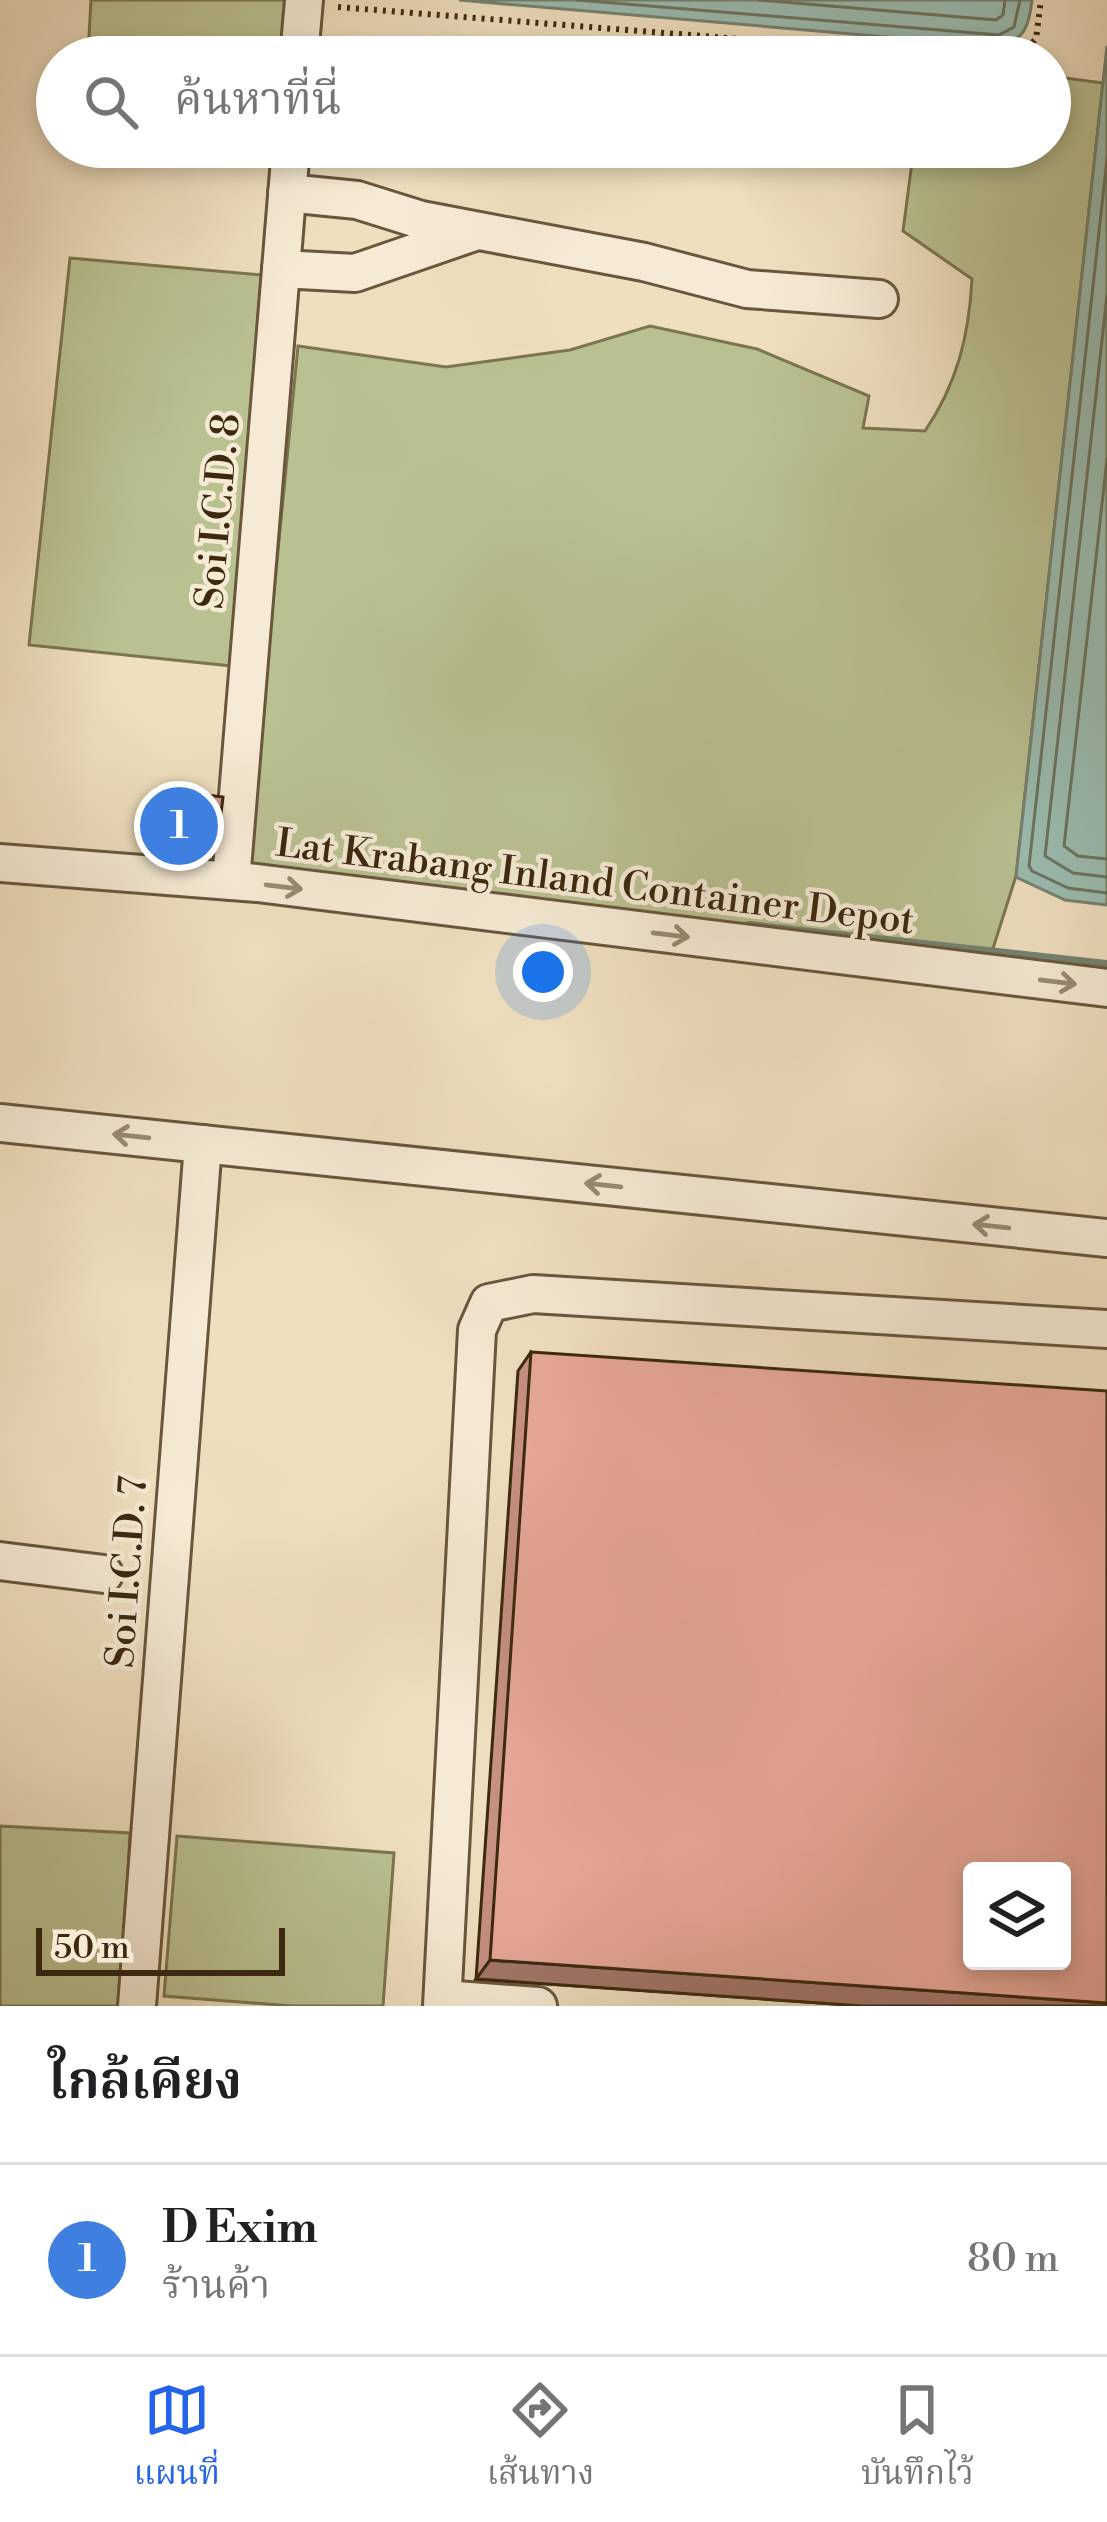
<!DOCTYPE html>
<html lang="th">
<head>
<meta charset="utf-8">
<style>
  :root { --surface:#fff; --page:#f6f6f6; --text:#202124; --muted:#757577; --line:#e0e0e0; --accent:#2563eb }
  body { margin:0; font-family:"Libre Bodoni","Noto Serif Thai",serif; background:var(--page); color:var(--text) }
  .controls { position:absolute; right:36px; bottom:36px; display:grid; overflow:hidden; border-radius:12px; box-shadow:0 6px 18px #0003 }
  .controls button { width:108px; height:108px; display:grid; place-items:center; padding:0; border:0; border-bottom:3px solid var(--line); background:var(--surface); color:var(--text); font:60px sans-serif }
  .scale { position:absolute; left:36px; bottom:30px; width:249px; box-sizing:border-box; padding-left:12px; border:6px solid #3c290f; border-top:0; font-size:33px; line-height:42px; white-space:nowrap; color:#3c290f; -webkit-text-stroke:9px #f5ead5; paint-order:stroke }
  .you { position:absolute; left:543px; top:972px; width:42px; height:42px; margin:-30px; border:9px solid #fff; border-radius:50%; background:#1a73e8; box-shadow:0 0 0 18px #1a73e833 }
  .badge { display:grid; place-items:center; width:78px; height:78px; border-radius:50%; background:var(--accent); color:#fff; font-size:39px; font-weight:700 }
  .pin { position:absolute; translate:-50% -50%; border:6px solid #fff; box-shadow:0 3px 12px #0006 }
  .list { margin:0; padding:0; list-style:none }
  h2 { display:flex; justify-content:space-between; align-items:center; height:156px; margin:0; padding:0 48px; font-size:51px }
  h2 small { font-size:39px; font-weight:400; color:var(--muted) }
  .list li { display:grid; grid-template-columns:78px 1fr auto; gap:36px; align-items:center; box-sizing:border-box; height:192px; padding:0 48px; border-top:3px solid var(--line) }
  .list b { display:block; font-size:45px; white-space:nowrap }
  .list p { margin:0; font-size:39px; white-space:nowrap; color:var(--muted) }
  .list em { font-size:39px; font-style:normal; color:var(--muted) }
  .icon { flex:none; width:66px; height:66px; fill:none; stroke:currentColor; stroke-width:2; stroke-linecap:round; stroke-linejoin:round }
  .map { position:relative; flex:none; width:1107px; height:2006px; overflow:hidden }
  .search { position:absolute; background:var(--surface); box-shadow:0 6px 18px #0003; left:36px; right:36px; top:36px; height:132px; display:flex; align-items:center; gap:30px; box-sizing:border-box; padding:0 42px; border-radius:66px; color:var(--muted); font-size:45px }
  .sheet { height:348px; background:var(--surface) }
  nav { display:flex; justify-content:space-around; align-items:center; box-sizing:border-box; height:168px; border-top:3px solid var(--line); background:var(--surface); font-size:33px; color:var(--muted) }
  nav a { display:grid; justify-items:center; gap:6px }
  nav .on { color:var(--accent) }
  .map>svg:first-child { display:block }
</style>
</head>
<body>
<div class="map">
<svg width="1107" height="2006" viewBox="0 0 1107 2006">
  <rect width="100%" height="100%" fill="#efdfbf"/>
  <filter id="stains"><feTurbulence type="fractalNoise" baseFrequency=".00167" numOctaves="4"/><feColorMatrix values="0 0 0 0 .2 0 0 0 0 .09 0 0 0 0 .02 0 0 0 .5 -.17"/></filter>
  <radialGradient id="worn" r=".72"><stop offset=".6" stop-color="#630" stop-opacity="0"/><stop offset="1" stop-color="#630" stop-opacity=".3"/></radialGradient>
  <g fill="#bac191" stroke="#7b7550" stroke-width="3">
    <path d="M91,0H291L285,57L88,54Z"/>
    <path d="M1050,76L1103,83L1016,876L990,958L246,878L298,346L446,367L570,350L650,326L757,349L869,396L863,428L925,431C957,384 969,336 972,279L903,231L914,147H1050Z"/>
    <path d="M70,258L263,275L232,666L29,645Z"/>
    <path d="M0,1826L130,1833L121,2006H0Z"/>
    <path d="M177,1836L394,1853L383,2006H293L164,1996Z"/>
  </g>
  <g fill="#9abdb2" stroke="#748271" stroke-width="3">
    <path d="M459,0H1032C1029,25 1026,36 1003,47Z"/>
    <path d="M1107,46V905L1065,900L1016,877Z"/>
  </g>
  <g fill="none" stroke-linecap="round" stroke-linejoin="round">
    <g stroke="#6b7360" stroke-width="3">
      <path d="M577,0L999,35L1014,27L1020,0"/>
      <path d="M759,0L996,20L1003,15L1005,0"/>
      <path d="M1107,159L1029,866L1032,871L1068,888L1107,893"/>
      <path d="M1107,295L1045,856L1073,873L1107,877"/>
      <path d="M1107,459L1064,846L1078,856L1107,859"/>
    </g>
    <path stroke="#748271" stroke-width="10" d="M749,926L1107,965"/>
    <defs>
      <g id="minor">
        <path d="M299,57L304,0"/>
        <path d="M287,193L357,200L421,220L644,262L747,289L879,299"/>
        <path d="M281,269L355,273L474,232"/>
        <path d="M0,863L257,883L1107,988"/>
        <path d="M231,881L291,147"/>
        <path d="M0,1123L1107,1238"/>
        <path d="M0,1561L104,1574"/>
        <path d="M443,1999L538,2006"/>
        <path d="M137,2006L203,1144"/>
        <path d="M442,2006L477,1330L489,1303L533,1294L1107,1329"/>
      </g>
    </defs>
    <use href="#minor" stroke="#69563b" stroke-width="42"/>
    <path stroke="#3c290f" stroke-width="6" stroke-dasharray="3 6" stroke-linecap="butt" d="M338,7L753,40L1019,56L1036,39L1041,0"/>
    <use href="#minor" stroke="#f5ead5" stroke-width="36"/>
  </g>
  <g fill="#c69082" stroke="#3c290f" stroke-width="3">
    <path d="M157,789L209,851L143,843L148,802Z"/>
    <path d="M531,1352L1107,2006H863L476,1979L518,1371Z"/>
  </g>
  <g fill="#a1756a" stroke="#3c290f" stroke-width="3">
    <path d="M152,830L218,838L209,851L143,843Z"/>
    <path d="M490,1960L1107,2003V2006H863L476,1979Z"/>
  </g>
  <g fill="#e6a797" stroke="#3c290f" stroke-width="3" fill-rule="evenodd">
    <path d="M157,789L223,797L218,838L152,830Z"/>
    <path d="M531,1352L1107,1391V2003L490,1960ZM972,1871H1062V1961H972Z"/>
  </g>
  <defs><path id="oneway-shaft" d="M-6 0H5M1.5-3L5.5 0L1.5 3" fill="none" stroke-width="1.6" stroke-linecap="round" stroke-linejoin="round" transform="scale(3)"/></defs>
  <g stroke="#988a72">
    <use href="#oneway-shaft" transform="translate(284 887) rotate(7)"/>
    <use href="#oneway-shaft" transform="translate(671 935) rotate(7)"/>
    <use href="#oneway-shaft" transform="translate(1058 982) rotate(7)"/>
    <use href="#oneway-shaft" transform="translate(131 1136) rotate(-174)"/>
    <use href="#oneway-shaft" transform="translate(603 1185) rotate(-174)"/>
    <use href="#oneway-shaft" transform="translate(991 1226) rotate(-174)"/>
  </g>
  <g text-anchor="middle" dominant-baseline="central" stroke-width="9" stroke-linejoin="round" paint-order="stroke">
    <g font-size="39" fill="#3c290f" stroke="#f5ead5">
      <text transform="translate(219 511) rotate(-85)">Soi I.C.D. 8</text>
      <text transform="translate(595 883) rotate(7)">Lat Krabang Inland Container Depot</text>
      <text transform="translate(128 1572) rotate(-86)">Soi I.C.D. 7</text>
    </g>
  </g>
  <rect width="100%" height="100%" filter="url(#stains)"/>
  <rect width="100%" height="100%" fill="url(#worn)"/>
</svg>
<div class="controls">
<button><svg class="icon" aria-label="layers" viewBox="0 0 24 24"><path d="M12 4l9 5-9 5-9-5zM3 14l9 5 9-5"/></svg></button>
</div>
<div class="scale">50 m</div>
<div class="you"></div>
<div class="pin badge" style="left:179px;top:826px;background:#3f7fe0">1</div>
<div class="search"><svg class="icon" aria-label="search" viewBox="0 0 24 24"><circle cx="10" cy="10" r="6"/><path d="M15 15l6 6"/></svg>ค้นหาที่นี่</div>
</div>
<section class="sheet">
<h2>ใกล้เคียง<small></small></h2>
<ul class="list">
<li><span class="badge" style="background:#3f7fe0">1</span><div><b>D Exim</b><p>ร้านค้า</p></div><em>80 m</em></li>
</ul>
</section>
<nav>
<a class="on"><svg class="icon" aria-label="map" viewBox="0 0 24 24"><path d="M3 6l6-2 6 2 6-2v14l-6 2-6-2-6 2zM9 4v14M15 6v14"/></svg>แผนที่</a>
<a><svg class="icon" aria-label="directions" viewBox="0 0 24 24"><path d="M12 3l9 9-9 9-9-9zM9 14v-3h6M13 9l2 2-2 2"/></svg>เส้นทาง</a>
<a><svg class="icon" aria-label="saved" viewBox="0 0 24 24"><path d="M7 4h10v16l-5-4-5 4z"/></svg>บันทึกไว้</a>
</nav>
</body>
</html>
